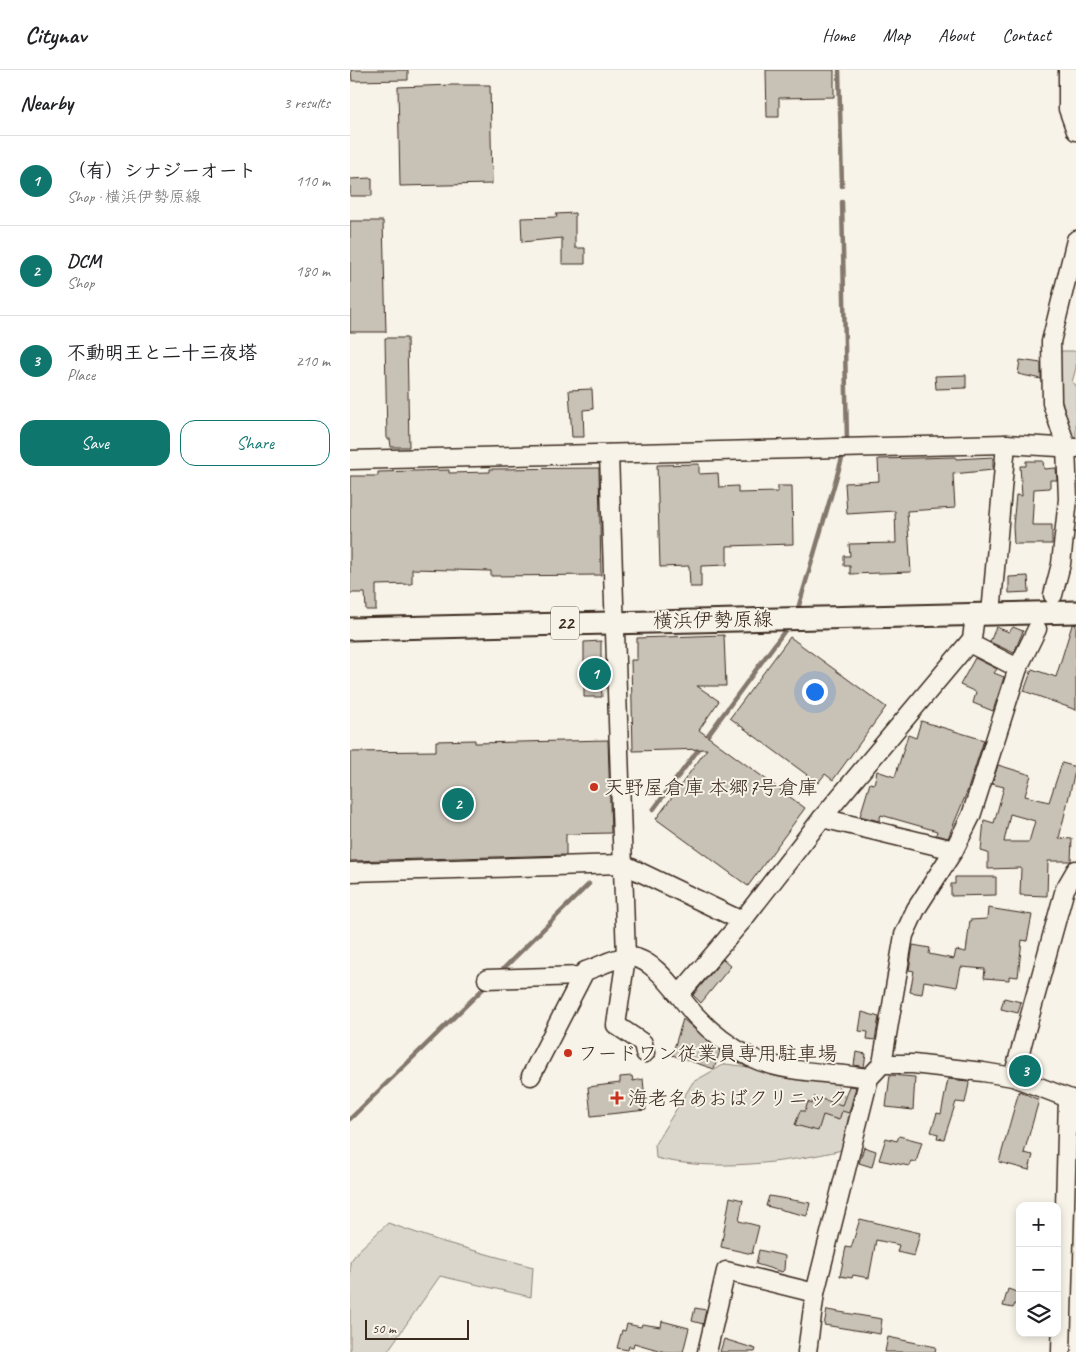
<!DOCTYPE html>
<html lang="en">
<head>
<meta charset="utf-8">
<style>
  :root { --surface:#fff; --page:#f2f2f2; --text:#202124; --muted:#757577; --line:#e0e0e0; --accent:#0f766e }
  body { margin:0; font-family:Caveat,"Klee One",sans-serif; background:var(--page); color:var(--text) }
  .controls { position:absolute; right:15px; bottom:15px; display:grid; overflow:hidden; border-radius:10px; box-shadow:0 2px 8px #0003 }
  .controls button { width:45px; height:45px; display:grid; place-items:center; padding:0; border:0; border-bottom:1px solid var(--line); background:var(--surface); color:var(--text); font:25px sans-serif }
  .scale { position:absolute; left:15px; bottom:12px; width:104px; box-sizing:border-box; padding-left:5px; border:2px solid #3b2a1e; border-top:0; font-size:14px; line-height:18px; white-space:nowrap; color:#3b2a1e; -webkit-text-stroke:4px #f7f3e8; paint-order:stroke }
  .you { position:absolute; left:464px; top:621px; width:18px; height:18px; margin:-12px; border:4px solid #fff; border-radius:50%; background:#1a73e8; box-shadow:0 0 0 8px #1a73e833 }
  .badge { display:grid; place-items:center; width:32px; height:32px; border-radius:50%; background:var(--accent); color:#fff; font-size:16px; font-weight:700 }
  .pin { position:absolute; translate:-50% -50%; border:2px solid #fff; box-shadow:0 1px 5px #0006 }
  .list { margin:0; padding:0; list-style:none }
  h2 { display:flex; justify-content:space-between; align-items:center; height:65px; margin:0; padding:0 20px; font-size:21px }
  h2 small { font-size:16px; font-weight:400; color:var(--muted) }
  .list li { display:grid; grid-template-columns:32px 1fr auto; gap:15px; align-items:center; box-sizing:border-box; height:90px; padding:0 20px; border-top:1px solid var(--line) }
  .list b { display:block; font-size:19px; white-space:nowrap }
  .list p { margin:0; font-size:16px; white-space:nowrap; color:var(--muted) }
  .list em { font-size:16px; font-style:normal; color:var(--muted) }
  .actions { display:flex; gap:10px; padding:15px 20px }
  .actions a { flex:1; padding:11px 0; border:1px solid var(--accent); border-radius:15px; text-align:center; font-size:18px; color:var(--accent) }
  .actions .main { background:var(--accent); color:#fff }
  .icon { flex:none; width:28px; height:28px; fill:none; stroke:currentColor; stroke-width:2; stroke-linecap:round; stroke-linejoin:round }
  .map { position:relative; flex:none; width:726px; height:1282px; overflow:hidden }
  header { display:flex; align-items:center; gap:30px; box-sizing:border-box; height:70px; padding:0 25px; background:var(--surface); border-bottom:1px solid var(--line) }
  header strong { font-size:24px }
  nav { display:flex; gap:28px; margin-inline-start:auto; font-size:18px }
  main { display:flex }
  aside { flex:1; background:var(--surface) }
  .map>svg:first-child { display:block }
</style>
</head>
<body>
<header>
<strong>Citynav</strong>
<nav><a>Home</a><a>Map</a><a>About</a><a>Contact</a></nav>
</header>
<main>
<aside>
<h2>Nearby<small>3 results</small></h2>
<ul class="list">
<li><span class="badge">1</span><div><b>（有）シナジーオート</b><p>Shop · 横浜伊勢原線</p></div><em>110 m</em></li>
<li><span class="badge">2</span><div><b>DCM</b><p>Shop</p></div><em>180 m</em></li>
<li><span class="badge">3</span><div><b>不動明王と二十三夜塔</b><p>Place</p></div><em>210 m</em></li>
</ul>
<div class="actions"><a class="main">Save</a><a>Share</a></div>
</aside>
<div class="map">
<svg width="726" height="1282" viewBox="0 0 726 1282">
  <rect width="100%" height="100%" fill="#f7f3e8"/>
  <filter id="ink" filterUnits="userSpaceOnUse"><feTurbulence type="fractalNoise" baseFrequency=".02" numOctaves="2"/><feDisplacementMap in="SourceGraphic" scale="10" xChannelSelector="R" yChannelSelector="G"/><feConvolveMatrix kernelMatrix="1 2 1 2 8 2 1 2 1" color-interpolation-filters="sRGB"/></filter>
  <g filter="url(#ink)">
    <g fill="#dbd6cb" stroke="#8b8074">
      <path d="M712,281H724L726,283V298L722,312L726,315V378L708,347L707,285Z"/>
      <path d="M375,994L458,1004L487,1014L500,1038L492,1080C437,1093 361,1102 306,1088L305,1074L343,1012Z"/>
      <path d="M38,1153L90,1171L183,1197L181,1227L90,1206L37,1282H0V1192L9,1180Z"/>
    </g>
    <g fill="none" stroke-linecap="round" stroke-linejoin="round">
      <g stroke="#84786c" stroke-width="4.5">
        <path d="M489,0L492,116"/>
        <path d="M492,132L497,371"/>
        <path d="M447,542L493,385"/>
        <path d="M355,669L439,555"/>
        <path d="M303,740L351,676"/>
        <path d="M149,903L239,814"/>
        <path d="M0,1049L138,914"/>
      </g>
    </g>
    <g fill="#c8c1b6" stroke="#3b2a1e" fill-rule="evenodd">
      <path d="M1,0H58V10L2,11Z"/>
      <path d="M416,0H484V27L429,28V47H417Z"/>
      <path d="M102,15H140L142,114L50,116L48,17Z"/>
      <path d="M22,108V126H0V109Z"/>
      <path d="M225,143V178H235V194H212V168L172,172L171,148L207,147L206,144Z"/>
      <path d="M0,151H33L36,262H0Z"/>
      <path d="M35,268H57L59,377H41L40,369H37Z"/>
      <path d="M670,290L691,293V309L668,304Z"/>
      <path d="M616,305V318L586,319L585,306Z"/>
      <path d="M242,319L243,339L233,340L234,367H222L219,320Z"/>
      <path d="M606,387V389L643,387V400L603,404L605,438L557,441L561,502L500,504V496H494V486H500L499,474L546,473L545,441L497,444L495,413L529,411L528,389Z"/>
      <path d="M676,391H693L694,399L706,398L707,410H700V418L684,419L682,455H702V474H664L663,456L666,425L672,426L670,396H676Z"/>
      <path d="M349,394V404L368,403L369,417L388,416V423L428,422V416H442L443,474L377,476V495L351,496V517H340L339,496L310,497L307,395Z"/>
      <path d="M249,398L251,505L141,506V501L62,499V514L26,515V540H16L15,523H0V406H28V402L99,400V403L140,402V399Z"/>
      <path d="M678,506L679,522L659,523V507Z"/>
      <path d="M726,554V640L674,621L682,599L706,607L722,555Z"/>
      <path d="M646,557L659,562L663,557L673,561L664,583L640,572Z"/>
      <path d="M374,565L376,616H347L369,631L349,660L455,738L398,816L306,749L357,679L283,681L281,590H287V568Z"/>
      <path d="M440,567L536,637L483,710L475,704L468,713L380,648Z"/>
      <path d="M251,571V597H256V610H251L252,627H234V572Z"/>
      <path d="M625,588L647,599L644,603L654,607L643,641L623,633L626,622L610,615Z"/>
      <path d="M571,651L634,670L617,722L598,768L586,765L587,761L531,745L529,751L510,746L520,713L524,714L527,701L545,707L558,665L566,668Z"/>
      <path d="M125,670V673L258,670L261,763L216,764V785L0,791V682L86,681V671Z"/>
      <path d="M712,693L726,697L709,768L722,769L721,791H698L697,826L670,825L671,798L638,799V783L631,781L634,750L644,753L654,717L642,714L648,695L681,705L675,726L699,732ZM660,744L685,751L679,772H654Z"/>
      <path d="M605,807H646V825L601,826V814H605Z"/>
      <path d="M638,838L682,845L677,871L672,870L668,907L659,906V910L634,908L635,899L611,897L607,917L574,911L572,924L560,922L564,901L559,900L563,875L580,878L579,884L604,889L606,880L616,882L620,850L637,849Z"/>
      <path d="M373,889L381,896L351,933L343,925Z"/>
      <path d="M654,928L671,932L668,943L651,939Z"/>
      <path d="M512,942L529,947L525,970L517,969L518,962L509,961Z"/>
      <path d="M333,949L370,981L364,999L322,985Z"/>
      <path d="M506,982L516,984L514,997L504,995Z"/>
      <path d="M540,1005L565,1007L563,1040L536,1037Z"/>
      <path d="M282,1006L283,1011L293,1009L296,1040L241,1046L238,1017L270,1013V1007Z"/>
      <path d="M598,1009L618,1011L619,1014L615,1033L606,1032L594,1069L587,1068L588,1064L581,1062L587,1043L591,1044Z"/>
      <path d="M499,1016L506,1017L499,1043L492,1041L489,1050L473,1045L468,1061L445,1055L450,1041H455L458,1032L462,1034L464,1027L492,1035Z"/>
      <path d="M669,1021L689,1030L674,1083L683,1085L679,1100L649,1092Z"/>
      <path d="M549,1066L572,1072L566,1092L561,1091L559,1096L529,1090L536,1068L547,1071Z"/>
      <path d="M514,1077L526,1081L522,1097L509,1093Z"/>
      <path d="M419,1126L460,1133L457,1146L416,1136Z"/>
      <path d="M380,1127L393,1130L389,1151L409,1156L402,1184L371,1177Z"/>
      <path d="M510,1149L570,1163L564,1186L547,1182L549,1175L526,1170L519,1208L503,1205L502,1208L490,1206L496,1177L501,1178Z"/>
      <path d="M409,1180L435,1186L434,1200L432,1202L406,1194Z"/>
      <path d="M658,1219L670,1223V1235L665,1234L663,1238L653,1236Z"/>
      <path d="M345,1238L356,1240L353,1254L342,1251Z"/>
      <path d="M477,1240L532,1249L530,1264L474,1255Z"/>
      <path d="M312,1251L339,1258L333,1282H315L284,1273L283,1277L279,1276L278,1280L267,1278L272,1260L275,1261L277,1254L291,1257L292,1254L311,1257Z"/>
      <path d="M538,1267L586,1277L585,1282H535Z"/>
      <path d="M374,1269L406,1279L405,1282H370Z"/>
    </g>
    <g fill="none" stroke-linecap="round" stroke-linejoin="round">
      <defs>
        <g id="minor">
          <path d="M718,0V39L726,61"/>
          <path d="M259,384L276,887L266,955L293,973L295,983"/>
          <path d="M0,390L656,374L726,378"/>
          <path d="M703,525L711,494L718,429L716,376L702,333L701,272L726,170"/>
          <path d="M641,544L656,374"/>
          <path d="M619,573L668,598"/>
          <path d="M472,748L604,780"/>
          <path d="M0,802L273,794L392,851"/>
          <path d="M137,909L231,906"/>
          <path d="M329,925L392,851L472,748L622,569L625,545"/>
          <path d="M532,994L554,865L566,839L604,780L621,746L668,598L687,559"/>
          <path d="M181,1006L235,901C248,897 262,889 275,887C304,884 329,928 346,946C361,962 380,977 400,987C436,1004 481,1002 519,1008"/>
          <path d="M663,1007L715,819L726,800"/>
          <path d="M357,1282L376,1201L465,1223"/>
          <path d="M457,1282L465,1223L519,1008L532,994H563L633,1002L663,1007L726,1031"/>
          <path d="M711,1282L718,1028"/>
        </g>
        <path id="major" d="M0,559L726,542"/>
      </defs>
      <use href="#minor" stroke="#3b2a1e" stroke-width="21"/>
      <use href="#major" stroke="#3b2a1e" stroke-width="25"/>
      <use href="#minor" stroke="#f7f3e8" stroke-width="18"/>
      <use href="#major" stroke="#f7f3e8" stroke-width="21"/>
    </g>
  </g>
  <g fill="#c8321e" stroke="#f7f3e8" stroke-width="2">
    <circle cx="244" cy="717" r="5"/>
    <circle cx="218" cy="983" r="5"/>
    <path d="M264.5 1020.5h5v5h5v5h-5v5h-5v-5h-5v-5h5z"/>
  </g>
  <g text-anchor="middle" dominant-baseline="central" stroke-width="4" stroke-linejoin="round" paint-order="stroke">
    <rect fill="#f7f3e8" stroke="#73665b" stroke-width="1" x="201" y="536.5" width="28" height="33" rx="4"/>
    <g font-size="19" font-weight="bold" fill="#3b2a1e">
      <text x="215" y="553">22</text>
    </g>
    <g font-size="20" fill="#3b2a1e" stroke="#f7f3e8">
      <text transform="translate(363 550) rotate(-1)">横浜伊勢原線</text>
    </g>
    <g font-size="20" fill="#3b2a1e" stroke="#f7f3e8" text-anchor="start">
      <text x="254" y="717">天野屋倉庫 本郷7号倉庫</text>
      <text x="228" y="983">フードワン従業員専用駐車場</text>
      <text x="278" y="1028">海老名あおばクリニック</text>
    </g>
  </g>
</svg>
<div class="controls">
<button>+</button>
<button>−</button>
<button><svg class="icon" aria-label="layers" viewBox="0 0 24 24"><path d="M12 4l9 5-9 5-9-5zM3 14l9 5 9-5"/></svg></button>
</div>
<div class="scale">50 m</div>
<div class="you"></div>
<div class="pin badge" style="left:245px;top:604px">1</div>
<div class="pin badge" style="left:108px;top:734px">2</div>
<div class="pin badge" style="left:675px;top:1001px">3</div>
</div>
</main>
</body>
</html>
